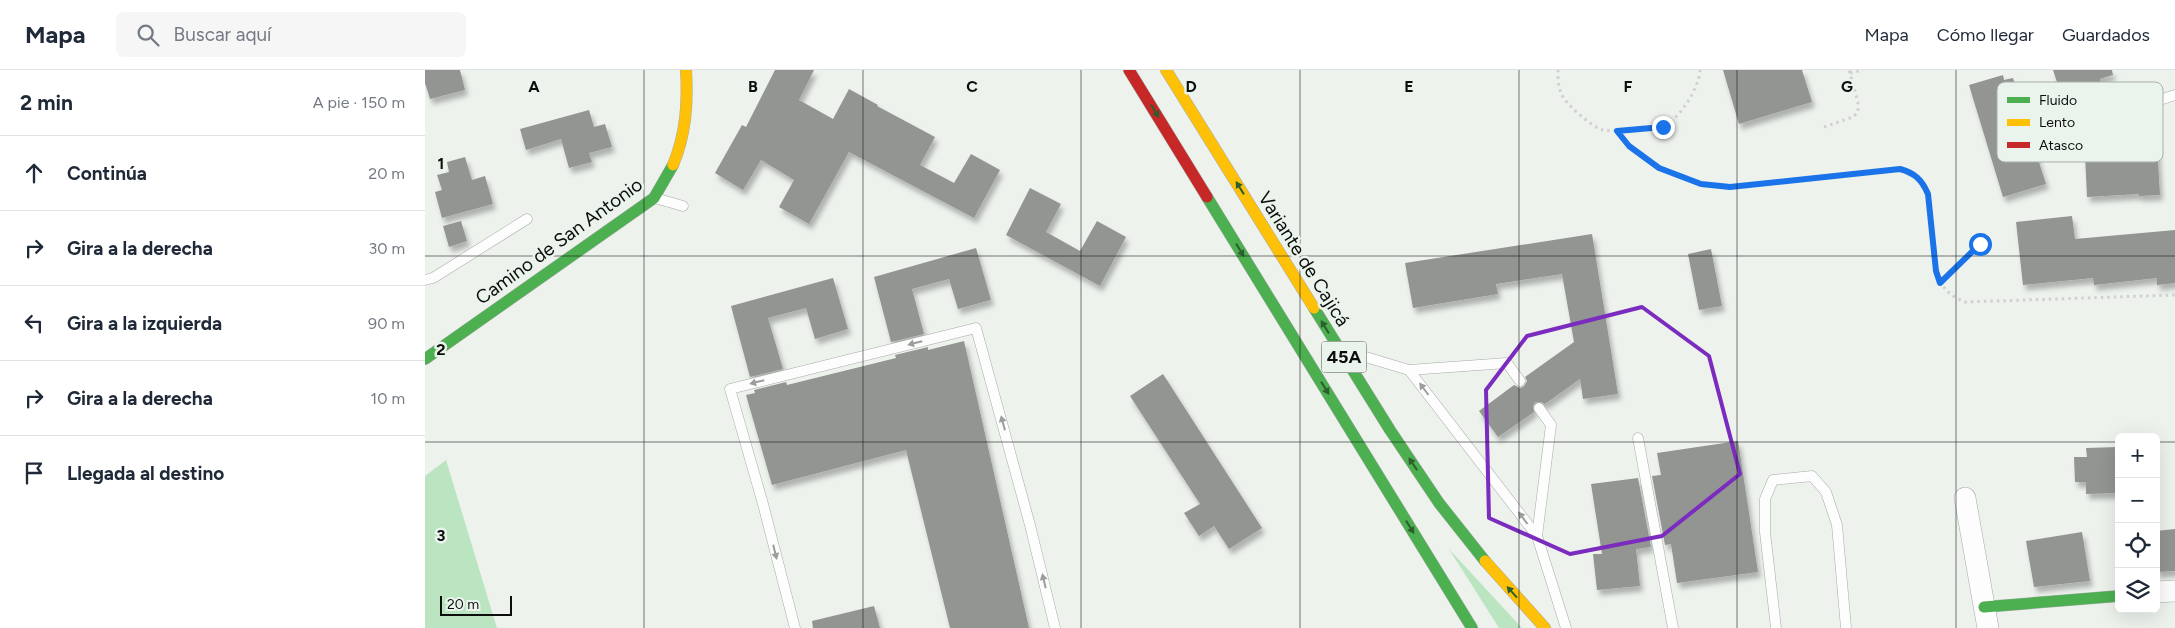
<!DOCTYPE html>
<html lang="es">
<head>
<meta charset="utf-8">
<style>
  :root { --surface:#fff; --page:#f6f6f7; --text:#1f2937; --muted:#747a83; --line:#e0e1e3 }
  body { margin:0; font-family:Figtree,sans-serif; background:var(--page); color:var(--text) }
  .controls { position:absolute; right:15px; bottom:15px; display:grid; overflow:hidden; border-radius:8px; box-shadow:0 5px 20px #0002 }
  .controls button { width:45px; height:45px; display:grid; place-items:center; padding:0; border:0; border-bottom:1px solid var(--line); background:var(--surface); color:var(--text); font:25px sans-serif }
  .scale { position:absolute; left:15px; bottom:12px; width:72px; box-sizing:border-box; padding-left:5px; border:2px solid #0b0e0b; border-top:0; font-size:14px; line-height:18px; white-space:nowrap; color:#0b0e0b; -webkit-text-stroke:4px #ebf4ec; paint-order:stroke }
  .stop { position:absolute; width:15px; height:15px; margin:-11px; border:4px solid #1a73e8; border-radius:50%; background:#fff }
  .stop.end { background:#1a73e8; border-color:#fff; box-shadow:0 1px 5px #0008 }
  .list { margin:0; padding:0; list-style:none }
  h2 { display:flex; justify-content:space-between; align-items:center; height:65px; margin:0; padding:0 20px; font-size:21px }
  h2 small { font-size:16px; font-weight:400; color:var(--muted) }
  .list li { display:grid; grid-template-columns:32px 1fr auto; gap:15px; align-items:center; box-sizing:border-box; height:75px; padding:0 20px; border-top:1px solid var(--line) }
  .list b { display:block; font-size:19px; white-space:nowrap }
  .list em { font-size:16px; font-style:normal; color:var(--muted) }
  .icon { flex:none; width:28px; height:28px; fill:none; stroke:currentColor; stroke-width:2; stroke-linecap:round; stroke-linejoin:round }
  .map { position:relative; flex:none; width:1750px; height:558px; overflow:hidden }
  header { display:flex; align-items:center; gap:30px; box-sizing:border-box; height:70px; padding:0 25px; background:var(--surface); border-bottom:1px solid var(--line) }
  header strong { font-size:24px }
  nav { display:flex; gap:28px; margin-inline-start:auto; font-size:18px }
  .search { width:350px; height:45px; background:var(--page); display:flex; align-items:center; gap:12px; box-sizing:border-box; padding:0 18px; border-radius:8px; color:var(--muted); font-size:19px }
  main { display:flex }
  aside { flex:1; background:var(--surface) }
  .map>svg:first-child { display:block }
</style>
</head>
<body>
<header>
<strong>Mapa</strong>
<div class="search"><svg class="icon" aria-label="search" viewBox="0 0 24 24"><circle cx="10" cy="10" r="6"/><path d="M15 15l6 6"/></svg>Buscar aquí</div>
<nav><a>Mapa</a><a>Cómo llegar</a><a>Guardados</a></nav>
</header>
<main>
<aside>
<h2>2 min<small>A pie · 150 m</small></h2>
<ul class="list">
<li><svg class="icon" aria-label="ahead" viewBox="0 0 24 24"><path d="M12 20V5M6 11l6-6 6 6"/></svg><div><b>Continúa</b></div><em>20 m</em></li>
<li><svg class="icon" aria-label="right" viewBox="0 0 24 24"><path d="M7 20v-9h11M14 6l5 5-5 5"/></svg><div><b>Gira a la derecha</b></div><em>30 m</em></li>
<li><svg class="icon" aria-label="left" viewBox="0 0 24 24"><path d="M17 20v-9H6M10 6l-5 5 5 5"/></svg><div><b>Gira a la izquierda</b></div><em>90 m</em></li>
<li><svg class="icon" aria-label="right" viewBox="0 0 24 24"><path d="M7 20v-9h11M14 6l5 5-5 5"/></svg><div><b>Gira a la derecha</b></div><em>10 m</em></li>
<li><svg class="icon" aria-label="arrive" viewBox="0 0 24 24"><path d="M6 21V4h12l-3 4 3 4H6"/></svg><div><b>Llegada al destino</b></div></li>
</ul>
</aside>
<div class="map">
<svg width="1750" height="558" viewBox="0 0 1750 558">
  <defs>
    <filter id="shadow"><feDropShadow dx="3" dy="5.5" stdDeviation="2.5" flood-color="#0004"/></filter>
  </defs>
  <rect width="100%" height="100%" fill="#edf2ed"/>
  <g fill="#bbe5c1">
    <path d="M21,390L72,558H0V406Z"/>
    <path d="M1024,479L1097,558H1074Z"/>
  </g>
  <g fill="#929592" filter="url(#shadow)">
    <path d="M0,0H35L40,20L5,29L0,13Z"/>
    <path d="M350,0H389L374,30L408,49L424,19L453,35L452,36L510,67L495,95L529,113L546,84L575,100L549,148L424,82L384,154L354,137L369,110L336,90L318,120L290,103L317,55L321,57Z"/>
    <path d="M1298,0H1377L1387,32L1314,54Z"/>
    <path d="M1628,0H1687L1688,5L1675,9L1674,16L1647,25L1645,18L1635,21Z"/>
    <path d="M1578,5L1579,10L1588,8L1599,43L1602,42L1607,60L1604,61L1621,114L1578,127L1544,15Z"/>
    <path d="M164,40L169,57L180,54L187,77L164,83L167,92L144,98L136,69L101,80L95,59Z"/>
    <path d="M1732,74L1735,125L1714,126V124L1662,127L1660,85L1699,83V76Z"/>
    <path d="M40,87L47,110L60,106L68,134L17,148L10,122L17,120L12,105L24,102L22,92Z"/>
    <path d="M605,118L636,134L621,162L655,181L672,151L701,167L675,216L581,165Z"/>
    <path d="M1647,146L1650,169L1750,160V213L1732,215V208L1669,215L1668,208L1598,215L1591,152Z"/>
    <path d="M36,151L42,171L24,177L18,156Z"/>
    <path d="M1167,164L1193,324L1158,329L1155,309L1120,334L1116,332H1110L1108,336L1109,342L1073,367L1054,341L1089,315L1095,318L1099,316L1102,311L1100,307L1149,272L1137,204L1071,214L1073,224L988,238L980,193Z"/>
    <path d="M551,178L566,230L533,239L524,209L487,219L499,264L466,272L449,207Z"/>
    <path d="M1286,179L1297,236L1274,240L1263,184Z"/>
    <path d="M408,208L423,259L390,269L381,238L343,248L358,299L325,307L306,236Z"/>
    <path d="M539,271L604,558H525L481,380L347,415L321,325L330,323L329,320L361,312L362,315L471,288L470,285L503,277V280Z"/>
    <path d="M738,304L837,458L804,479L789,456L774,466L759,443L775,434L705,326Z"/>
    <path d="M1313,371L1333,502L1252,513L1246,474L1240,475L1227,406L1236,405L1232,383Z"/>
    <path d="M1693,377L1694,423L1661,424V412H1650L1649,387H1662L1661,378Z"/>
    <path d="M1213,408L1226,477L1211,479L1215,516L1172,520L1168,484H1177L1166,414Z"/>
    <path d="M1750,459V501L1731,502V461Z"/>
    <path d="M1657,462L1665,511L1609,517L1601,471Z"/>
    <path d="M449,536L455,558H388L387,551Z"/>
  </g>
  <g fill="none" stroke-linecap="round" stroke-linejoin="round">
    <defs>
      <g id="lane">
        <path d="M1627,65L1750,25"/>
        <path d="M230,128L258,136"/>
        <path d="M0,210L8,208L102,149"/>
        <path d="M924,282L984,300L1112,466L1141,558"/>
        <path d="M984,300L1082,293L1095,311"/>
        <path d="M1213,368L1248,558"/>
        <path d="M1112,466L1126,355L1114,338"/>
        <path d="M370,558L338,434L305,319L551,258L605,455L630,558"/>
        <path d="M1351,558L1340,462V429L1348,410L1387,406L1401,422L1412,455L1421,558"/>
      </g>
      <g id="street">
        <path d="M1540,428L1563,558"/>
        <path d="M1731,522L1750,521"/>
      </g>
      <g id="fast">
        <path d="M782,127L1047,558"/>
        <path d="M889,238L965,360L1014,433L1060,491"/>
        <path d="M0,289L229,128L248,95"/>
        <path d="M1559,537L1694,526"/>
      </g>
      <g id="slow">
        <path d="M741,0L889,238"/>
        <path d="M248,95C261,64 263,33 261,0"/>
        <path d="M1060,491L1120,558"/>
      </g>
      <path id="jam" d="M704,0L782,127"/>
    </defs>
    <use href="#lane" stroke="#a7aaa7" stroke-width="11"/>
    <use href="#street" stroke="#a7aaa7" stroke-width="22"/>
    <use href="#fast" stroke="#a7aaa7" stroke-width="12"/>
    <use href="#slow" stroke="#a7aaa7" stroke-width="12"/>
    <use href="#jam" stroke="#a7aaa7" stroke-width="12"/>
    <g stroke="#cfd0cf" stroke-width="3" stroke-dasharray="2.5 4" stroke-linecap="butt">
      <path d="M1133,0C1133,7 1133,16 1136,23C1140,34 1167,57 1178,60C1187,62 1231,60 1239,56C1256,47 1274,18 1275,0"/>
      <path d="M1425,3L1438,0"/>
      <path d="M1399,57L1428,47L1433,42V32L1424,0"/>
      <path d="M1192,61L1204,76L1234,98L1276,114L1305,117L1475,99C1490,103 1497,110 1503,124L1511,201C1517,218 1523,225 1540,232L1750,225"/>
      <path d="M1515,213L1555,174"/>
    </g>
    <use href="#lane" stroke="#fcfdfc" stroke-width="10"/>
    <use href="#street" stroke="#fcfdfc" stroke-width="21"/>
    <use href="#fast" stroke="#4caf50" stroke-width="11"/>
    <use href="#slow" stroke="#ffc107" stroke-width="11"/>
    <use href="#jam" stroke="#c62828" stroke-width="11"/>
  </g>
  <defs><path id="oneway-solid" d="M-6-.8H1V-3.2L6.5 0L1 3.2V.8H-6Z" transform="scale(1.25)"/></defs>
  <g fill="#2c5e2e">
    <use href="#oneway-solid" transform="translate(730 41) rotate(58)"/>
    <use href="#oneway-solid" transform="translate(815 118) rotate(-122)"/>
    <use href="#oneway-solid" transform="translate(815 180) rotate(58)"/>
    <use href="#oneway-solid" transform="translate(900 257) rotate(-122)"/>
    <use href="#oneway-solid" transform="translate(900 318) rotate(58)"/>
    <use href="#oneway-solid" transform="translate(988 394) rotate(-124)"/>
    <use href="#oneway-solid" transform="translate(985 457) rotate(58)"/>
    <use href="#oneway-solid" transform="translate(1087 522) rotate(-132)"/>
  </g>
  <g fill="#9c9d9c">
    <use href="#oneway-solid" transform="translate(490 273) rotate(166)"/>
    <use href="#oneway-solid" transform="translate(332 312) rotate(166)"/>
    <use href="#oneway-solid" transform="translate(999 319) rotate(-127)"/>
    <use href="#oneway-solid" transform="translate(578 353) rotate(-105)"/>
    <use href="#oneway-solid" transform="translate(1098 448) rotate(-127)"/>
    <use href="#oneway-solid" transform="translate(350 482) rotate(76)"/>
    <use href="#oneway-solid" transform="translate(619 511) rotate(-103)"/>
  </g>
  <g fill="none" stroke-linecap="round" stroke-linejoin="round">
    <path stroke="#1a73e8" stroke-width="6" d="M1238,57L1192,61L1204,76L1234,98L1276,114L1305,117L1475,99C1490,103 1497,110 1503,124L1511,201L1515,213L1555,174"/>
  </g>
  <path fill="none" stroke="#7b2cbf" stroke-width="4" stroke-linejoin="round" d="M1217,237L1284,286L1315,404L1237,466L1145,484L1064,448L1061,320L1102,266Z"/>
  <path fill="none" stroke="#0b0e0b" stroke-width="1" stroke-opacity="0.55" d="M219,0V558M438,0V558M656,0V558M875,0V558M1094,0V558M1312,0V558M1531,0V558M0,186H1750M0,372H1694M1731,372H1750"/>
  <g text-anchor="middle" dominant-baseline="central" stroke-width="5" stroke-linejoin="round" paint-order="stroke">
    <rect fill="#ebf4ec" stroke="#4e534e" stroke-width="1" x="896.5" y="271.5" width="45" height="31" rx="4"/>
    <g font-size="18" font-weight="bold" fill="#0b0e0b">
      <text x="919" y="287">45A</text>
    </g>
    <g font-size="19" fill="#0b0e0b" stroke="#ebf4ec">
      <text transform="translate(134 171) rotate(-36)">Camino de San Antonio</text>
      <text transform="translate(879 189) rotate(58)">Variante de Cajicá</text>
    </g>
  </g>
  <rect x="1572" y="12" width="166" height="80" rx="8" fill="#ebf4ec" stroke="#a8afa8" stroke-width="1"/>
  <rect x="1582" y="27" width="23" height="6" fill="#4caf50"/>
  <rect x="1582" y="49" width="23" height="7" fill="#ffc107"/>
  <rect x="1582" y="72" width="23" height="6" fill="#c62828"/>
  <g font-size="14" fill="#0b0e0b">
    <text x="1614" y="35">Fluido</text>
    <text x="1614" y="57">Lento</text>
    <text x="1614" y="80">Atasco</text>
  </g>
  <g font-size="16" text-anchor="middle" font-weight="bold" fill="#0b0e0b" stroke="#ebf4ec" stroke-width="5" stroke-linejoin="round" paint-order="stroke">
    <text x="109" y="22">A</text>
    <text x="328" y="22">B</text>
    <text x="547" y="22">C</text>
    <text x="766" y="22">D</text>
    <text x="984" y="22">E</text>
    <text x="1203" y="22">F</text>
    <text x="1422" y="22">G</text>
    <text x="16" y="99">1</text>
    <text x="16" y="285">2</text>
    <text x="16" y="471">3</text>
  </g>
</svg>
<div class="controls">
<button>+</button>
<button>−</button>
<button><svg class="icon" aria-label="locate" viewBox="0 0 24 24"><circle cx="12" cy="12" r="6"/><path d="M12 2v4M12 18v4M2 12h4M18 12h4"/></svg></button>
<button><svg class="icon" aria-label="layers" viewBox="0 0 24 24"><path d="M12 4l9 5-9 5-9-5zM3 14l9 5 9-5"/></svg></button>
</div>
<div class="scale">20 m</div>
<div class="stop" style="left:1555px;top:174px"></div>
<div class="stop end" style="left:1238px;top:57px"></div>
</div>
</main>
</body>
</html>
